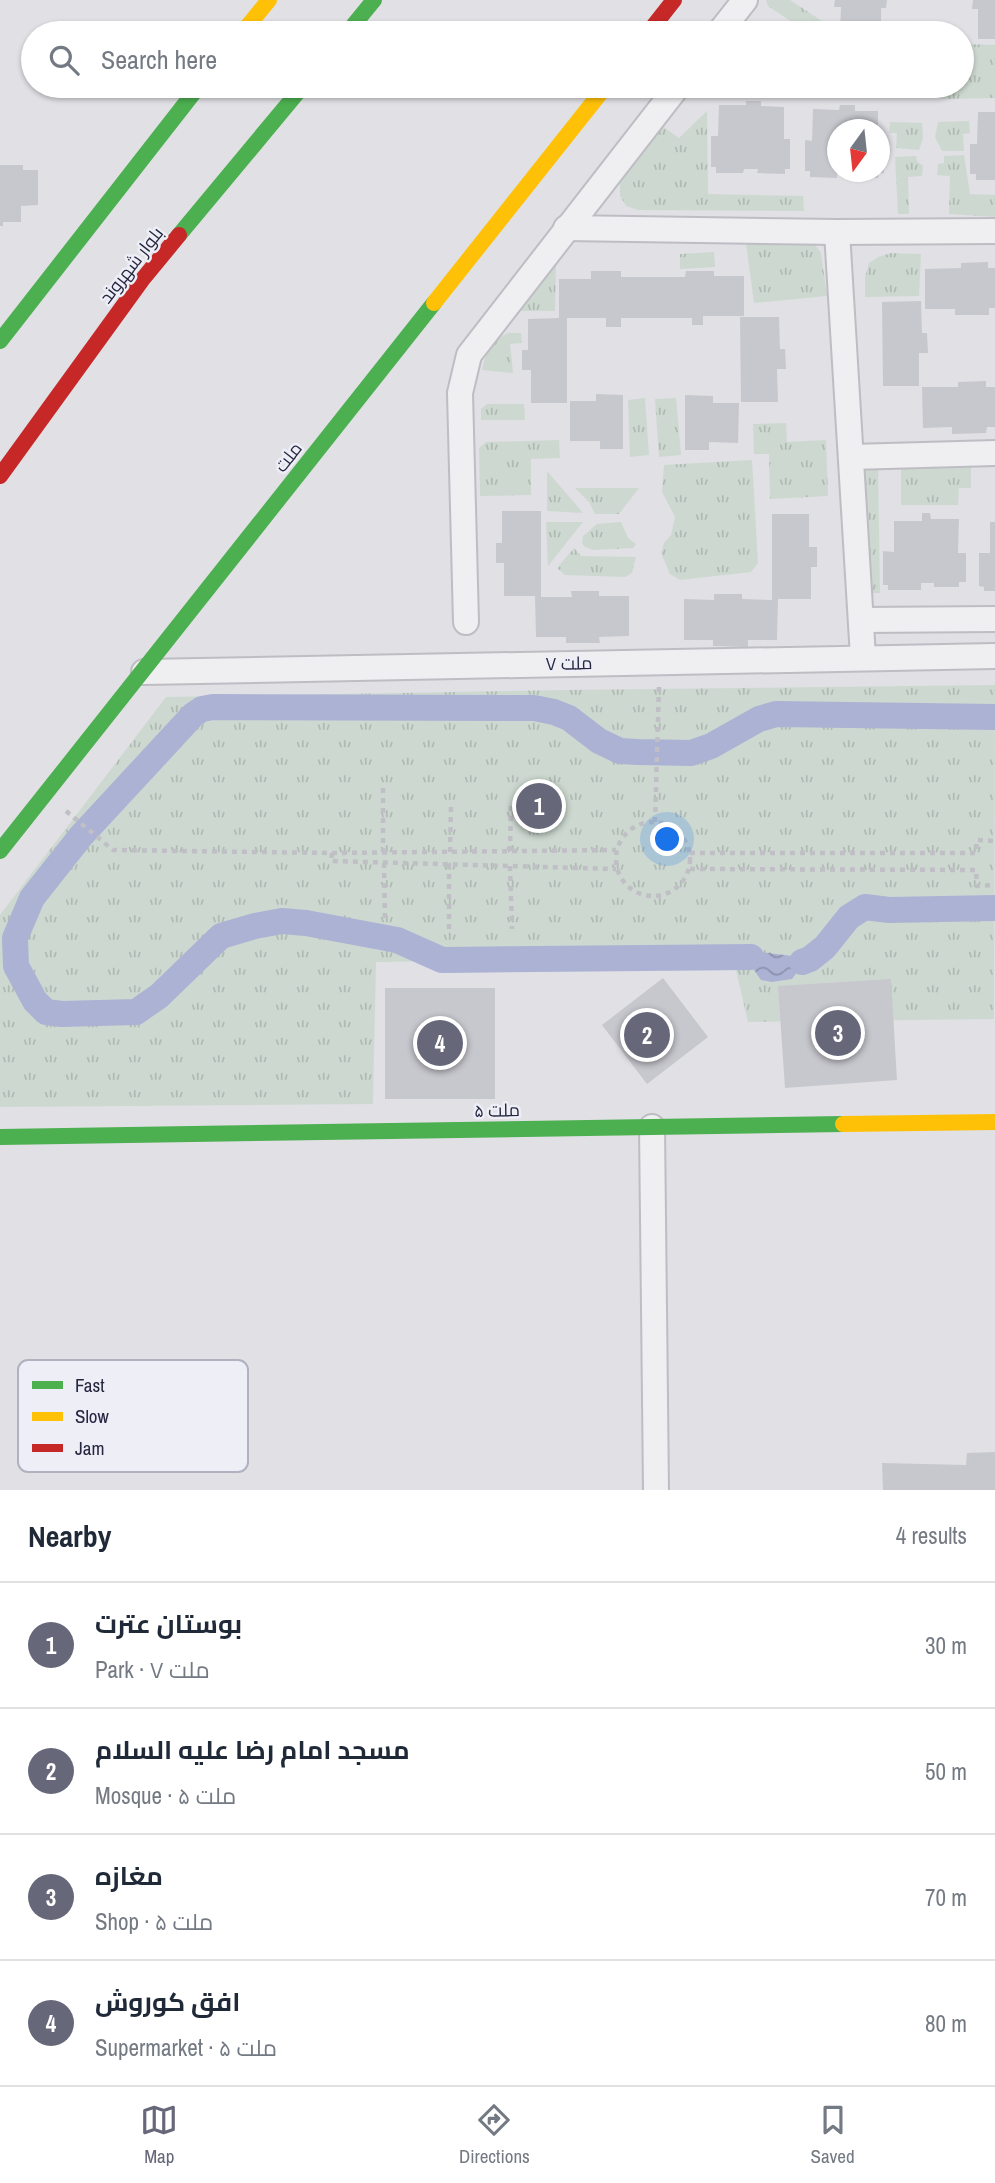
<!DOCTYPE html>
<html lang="en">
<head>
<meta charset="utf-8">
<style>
  :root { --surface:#fff; --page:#f6f6f7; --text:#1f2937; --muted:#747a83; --line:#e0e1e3; --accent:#66687a }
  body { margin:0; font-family:"Archivo Narrow",Cairo,sans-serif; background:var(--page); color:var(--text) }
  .compass { position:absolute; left:827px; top:119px; width:63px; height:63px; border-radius:50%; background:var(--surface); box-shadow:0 2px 5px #0004; rotate:195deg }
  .you { position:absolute; left:668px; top:840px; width:24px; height:24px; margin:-18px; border:5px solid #fff; border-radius:50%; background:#1a73e8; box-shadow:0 0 0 10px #1a73e833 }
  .badge { display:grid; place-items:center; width:46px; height:46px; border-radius:50%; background:var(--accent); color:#fff; font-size:23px; font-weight:700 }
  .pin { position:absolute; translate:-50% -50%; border:4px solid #fff; box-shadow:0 2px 7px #0006 }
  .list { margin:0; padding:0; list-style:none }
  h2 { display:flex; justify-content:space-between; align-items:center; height:91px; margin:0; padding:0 28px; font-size:30px }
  h2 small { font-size:23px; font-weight:400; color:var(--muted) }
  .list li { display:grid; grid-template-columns:46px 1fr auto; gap:21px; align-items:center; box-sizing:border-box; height:126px; padding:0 28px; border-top:2px solid var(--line) }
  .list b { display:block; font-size:26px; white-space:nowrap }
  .list p { margin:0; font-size:23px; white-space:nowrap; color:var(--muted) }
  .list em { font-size:23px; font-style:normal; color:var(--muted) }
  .icon { flex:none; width:38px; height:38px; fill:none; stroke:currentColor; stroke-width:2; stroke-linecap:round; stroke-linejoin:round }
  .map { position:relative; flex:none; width:995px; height:1490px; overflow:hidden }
  .search { position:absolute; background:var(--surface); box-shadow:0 2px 5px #0004; left:21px; right:21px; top:21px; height:77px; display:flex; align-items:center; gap:18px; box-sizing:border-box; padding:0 24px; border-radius:38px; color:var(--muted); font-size:26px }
  .sheet { height:595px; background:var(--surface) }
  nav { display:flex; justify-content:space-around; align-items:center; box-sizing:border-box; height:98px; border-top:2px solid var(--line); background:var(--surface); font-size:19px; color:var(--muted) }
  nav a { display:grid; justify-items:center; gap:4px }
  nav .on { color:var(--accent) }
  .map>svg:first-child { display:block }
</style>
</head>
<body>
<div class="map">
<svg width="995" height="1490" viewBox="0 0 995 1490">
  <defs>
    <pattern id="grass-tufts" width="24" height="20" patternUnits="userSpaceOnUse" patternTransform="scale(1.75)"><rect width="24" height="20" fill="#cdd9d0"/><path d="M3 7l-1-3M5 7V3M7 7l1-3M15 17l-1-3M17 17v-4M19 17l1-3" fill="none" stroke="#b0bab4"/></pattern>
    <pattern id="water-waves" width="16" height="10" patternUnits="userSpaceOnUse" patternTransform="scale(1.75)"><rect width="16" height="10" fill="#acb2d4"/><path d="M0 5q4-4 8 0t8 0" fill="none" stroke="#8c91ad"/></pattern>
  </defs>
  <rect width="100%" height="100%" fill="#e0e0e5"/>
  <g fill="url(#grass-tufts)">
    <path d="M766,0H790L825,23L827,28L826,33H808L768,6Z"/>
    <path d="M962,44L995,45V98L940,99L938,93L946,86H962Z"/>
    <path d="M730,86H788V95H723Z"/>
    <path d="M825,86H922L927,90L928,97L891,95L890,86L878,87L879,97L825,98Z"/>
    <path d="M707,111L708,194L803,196L804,211L638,210L626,206L620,196V182L662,126L679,138Z"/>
    <path d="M969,121L970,133L963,134L964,151H942L935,137L938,122Z"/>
    <path d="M890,122L922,123L923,138L919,150L896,148L897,133H889Z"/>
    <path d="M964,155L970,194L995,195V217L949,214L950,176L937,175L938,164L944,163V156Z"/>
    <path d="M916,156L917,161L923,166L922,176L908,177L909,214H898L895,157Z"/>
    <path d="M813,242L821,253L827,296L754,303L746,243Z"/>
    <path d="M714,252L715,267L680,269V254Z"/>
    <path d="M891,253L921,254L919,296L865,297V277L869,263L878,257Z"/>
    <path d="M556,262L555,311H519Z"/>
    <path d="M509,333H521L522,343L510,344L513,373L482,370C486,352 491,340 509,333Z"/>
    <path d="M645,398L649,455L630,457L628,400Z"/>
    <path d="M676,398L681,455L659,457L655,399Z"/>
    <path d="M487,404H524L525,420H481V409Z"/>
    <path d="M786,423L787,442L826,440L828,496L770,499L769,454H754L753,424Z"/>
    <path d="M559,440L560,458L531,459V495L480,496L479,448L486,442Z"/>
    <path d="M901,455H971V488H959L958,505H901Z"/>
    <path d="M752,460L758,563L751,572L680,580L670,574L661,553L664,543L671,535L675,517L662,492L664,465Z"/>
    <path d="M865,464H878L880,593H868Z"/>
    <path d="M547,471L583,513L547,511Z"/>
    <path d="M575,488H639L619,514H595L589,502Z"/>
    <path d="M546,522H583L548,566Z"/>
    <path d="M621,522L628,538L636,544L633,548L593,550L585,547L582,543L583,536L597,524Z"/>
    <path d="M574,548L581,556L636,557L632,573L625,577L565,575L557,568Z"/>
    <path d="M995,685L994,1019L748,1022L733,957L376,962L373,1104L0,1107V915L166,697L565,690Z"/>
  </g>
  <path fill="url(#water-waves)" d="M752,951L801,957L802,962L798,971L792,979L772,982L761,980C754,971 749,963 752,951Z"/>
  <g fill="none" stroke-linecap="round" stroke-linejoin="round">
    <g stroke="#acb2d4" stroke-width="26">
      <path d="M751,957L442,960L397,940L306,923L282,921L255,926L221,936L159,996L136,1012L62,1014L46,1012L35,1001L16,966L15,938L32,898L81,836L193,715L202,709L213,707L534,708L554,712L569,718L599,741L620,751L638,752L691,753L711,746L759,719L776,714L995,717"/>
      <path d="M802,962L810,959L825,947L849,917L865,907L889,910L995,908"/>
    </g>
  </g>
  <g fill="#c7c7ce">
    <path d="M835,0H887L886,8H881V33H840L841,7H834Z"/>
    <path d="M973,0H995V39H978V9H972Z"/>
    <path d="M746,101H761V106L784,107V139H790V169H785V174L757,173L758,169H744L743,173H716V167H711V136H718L719,105H746Z"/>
    <path d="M840,105H855V111H878V130H838L837,178L810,177V171H805V140L812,141L813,109L839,110Z"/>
    <path d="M978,112H995V180H976V174H970V144H977Z"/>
    <path d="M880,143L884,144V173H880Z"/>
    <path d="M0,165H23V170H38V205L21,206V222H3V226H0Z"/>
    <path d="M851,172H879L878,178H851Z"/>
    <path d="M988,262V268H995V308H989V315H955V309H925V269L961,268V263Z"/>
    <path d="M591,271H621V277H685L686,271H714V276H744V316H703V325H692V318H621V327H606V318H567V403H531V370H522V350H528V319L559,318V279H591Z"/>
    <path d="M921,301L922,333H927L928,353H919V386H883L882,302Z"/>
    <path d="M740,317H779L780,349H785L786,369H777L778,402H741Z"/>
    <path d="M986,381V387H995V427H987L986,433L952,434V427L923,428L922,387H958V382Z"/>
    <path d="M596,394L623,395V449H600V441H570V401H596Z"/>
    <path d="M685,395L713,396V403H739L738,443L709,442V450H685Z"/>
    <path d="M502,511H541V597H572L571,591H599V596H629V636L599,637L600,643H566V637H536L535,596H504V563H496V543H502Z"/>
    <path d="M922,513H930L931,519H959L958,553H966V582H959V587H934V583H921V590H888V585H883V551L894,552V521H922Z"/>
    <path d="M772,514H809V547H817V567H811V599H778L777,640H748V647L713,646V640H684V599L714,600V594H742V599L772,600Z"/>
    <path d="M990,522H995V591H984V587L979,586V553H990Z"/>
    <path d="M663,978L708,1037L647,1084L602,1025Z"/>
    <path d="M891,979L897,1080L785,1088L778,986Z"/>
    <rect x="385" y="988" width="110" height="111"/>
    <path d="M995,1452V1490H883L882,1463L966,1465L967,1453Z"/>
  </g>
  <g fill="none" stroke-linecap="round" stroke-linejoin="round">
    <defs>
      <g id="street">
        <path d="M719,33L745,0"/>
        <path d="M566,228L837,232L995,231"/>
        <path d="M837,232L863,657"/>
        <path d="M851,457L995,453"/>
        <path d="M861,620L995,619"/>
        <path d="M466,622L460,393L469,355L678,86"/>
        <path d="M144,672L995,656"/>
        <path d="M652,1127L656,1490"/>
      </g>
    </defs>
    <use href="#street" stroke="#bdbdc3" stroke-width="28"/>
    <g stroke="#bfbfc5" stroke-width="4.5" stroke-dasharray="5 5" stroke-linecap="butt">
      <path d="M383,788V852"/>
      <path d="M66,811L113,850L332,853L331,861L616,869"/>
      <circle cx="653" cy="859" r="37"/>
      <path d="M655,822L659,686"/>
      <path d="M510,851L511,806"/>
      <path d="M450,852L451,804"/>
      <path d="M332,853L616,850"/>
      <path d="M690,853H976L977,840L995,841"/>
      <path d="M384,863L385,921"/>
      <path d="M449,864V929"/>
      <path d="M510,866L512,929"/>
      <path d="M690,869L976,870L977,886L995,885"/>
    </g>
    <use href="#street" stroke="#efeff2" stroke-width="24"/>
    <g stroke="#4caf50" stroke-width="16">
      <path d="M347,33L374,0"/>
      <path d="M179,235L303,86"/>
      <path d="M0,341L199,86"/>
      <path d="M0,851L434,303"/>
      <path d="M0,1137L843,1124"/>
    </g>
    <g stroke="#ffc107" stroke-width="16">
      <path d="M242,33L269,0"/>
      <path d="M434,303L606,86"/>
      <path d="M843,1124L995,1122"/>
    </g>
    <g stroke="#c62828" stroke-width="16">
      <path d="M648,33L674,0"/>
      <path d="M0,476L142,280L179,235"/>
    </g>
  </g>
  <g text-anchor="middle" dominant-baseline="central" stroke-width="5" stroke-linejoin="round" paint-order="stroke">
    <g font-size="18" fill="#252740" stroke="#edeef6">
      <text transform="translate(131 265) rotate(-52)">بلوار شهروند</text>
      <text transform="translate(288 457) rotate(-52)">ملت</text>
      <text transform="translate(569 663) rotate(-1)">ملت ۷</text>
      <text transform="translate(497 1110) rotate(-1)">ملت ۵</text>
    </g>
  </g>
  <rect x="18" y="1360" width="230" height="112" rx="10" fill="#edeef6" stroke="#b1b2bf" stroke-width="2"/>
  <rect x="32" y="1381" width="31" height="8" fill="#4caf50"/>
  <rect x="32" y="1412" width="31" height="9" fill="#ffc107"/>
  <rect x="32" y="1444" width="31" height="8" fill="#c62828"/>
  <g font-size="19" fill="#252740">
    <text x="75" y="1392">Fast</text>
    <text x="75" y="1423">Slow</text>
    <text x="75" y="1455">Jam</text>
  </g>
</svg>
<svg class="compass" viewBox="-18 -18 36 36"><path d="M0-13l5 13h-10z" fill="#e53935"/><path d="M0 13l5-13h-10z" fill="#747a83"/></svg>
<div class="you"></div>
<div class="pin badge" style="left:539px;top:806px">1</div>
<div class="pin badge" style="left:647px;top:1035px">2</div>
<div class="pin badge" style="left:838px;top:1033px">3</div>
<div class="pin badge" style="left:440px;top:1043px">4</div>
<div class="search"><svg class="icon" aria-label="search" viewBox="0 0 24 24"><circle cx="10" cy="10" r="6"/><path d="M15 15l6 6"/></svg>Search here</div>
</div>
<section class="sheet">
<h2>Nearby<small>4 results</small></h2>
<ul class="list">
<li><span class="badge">1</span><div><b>بوستان عترت</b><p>Park · ملت ۷</p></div><em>30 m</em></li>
<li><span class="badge">2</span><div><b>مسجد امام رضا علیه السلام</b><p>Mosque · ملت ۵</p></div><em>50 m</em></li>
<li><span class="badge">3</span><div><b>مغازه</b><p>Shop · ملت ۵</p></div><em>70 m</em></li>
<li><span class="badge">4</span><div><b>افق کوروش</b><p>Supermarket · ملت ۵</p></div><em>80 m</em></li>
</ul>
</section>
<nav>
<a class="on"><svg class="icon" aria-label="map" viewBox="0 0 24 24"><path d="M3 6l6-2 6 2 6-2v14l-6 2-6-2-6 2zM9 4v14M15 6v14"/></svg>Map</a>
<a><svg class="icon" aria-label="directions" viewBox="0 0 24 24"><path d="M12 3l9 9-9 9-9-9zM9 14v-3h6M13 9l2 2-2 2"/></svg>Directions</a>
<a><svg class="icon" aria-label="saved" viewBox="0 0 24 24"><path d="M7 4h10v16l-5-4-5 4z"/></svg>Saved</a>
</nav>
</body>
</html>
